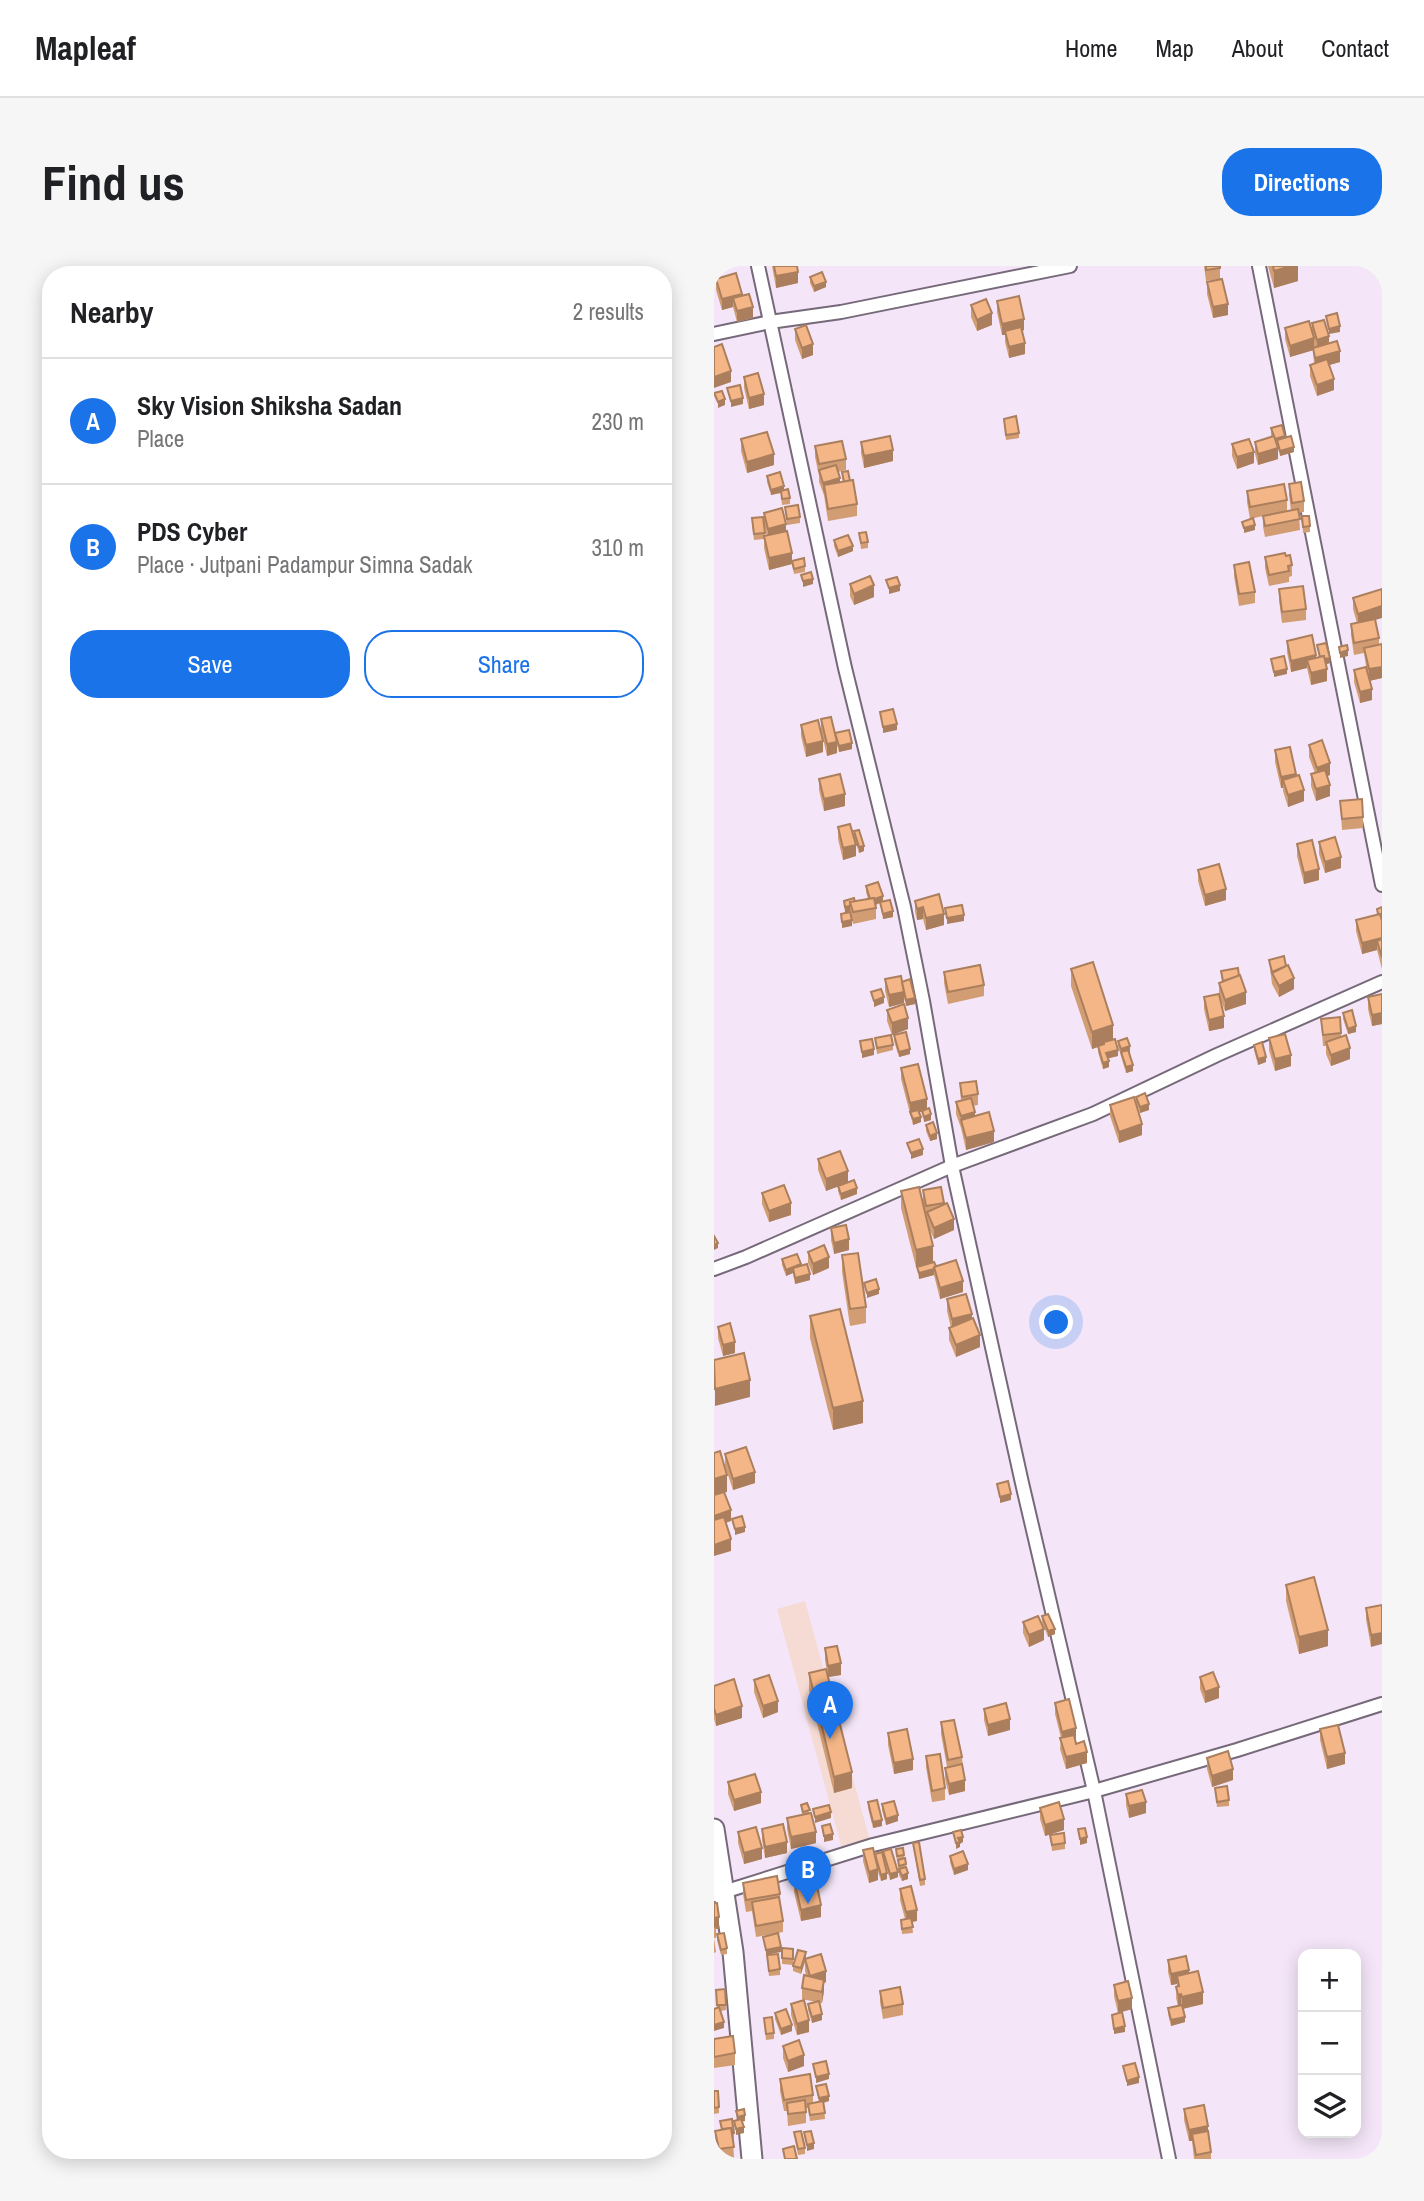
<!DOCTYPE html>
<html lang="en">
<head>
<meta charset="utf-8">
<style>
  :root { --surface:#fff; --page:#f6f6f6; --text:#202124; --muted:#757577; --line:#e0e0e0; --accent:#1a73e8 }
  body { margin:0; font-family:"Archivo Narrow",sans-serif; background:var(--page); color:var(--text) }
  .controls { position:absolute; right:21px; bottom:21px; display:grid; overflow:hidden; border-radius:14px; box-shadow:0 4px 18px #0003 }
  .controls button { width:63px; height:63px; display:grid; place-items:center; padding:0; border:0; border-bottom:2px solid var(--line); background:var(--surface); color:var(--text); font:35px sans-serif }
  .you { position:absolute; left:343px; top:1057px; width:24px; height:24px; margin:-18px; border:5px solid #fff; border-radius:50%; background:#1a73e8; box-shadow:0 0 0 10px #1a73e833 }
  .badge { display:grid; place-items:center; width:46px; height:46px; border-radius:50%; background:var(--accent); color:#fff; font-size:23px; font-weight:700 }
  .pin { position:absolute; translate:-50% -58px; filter:drop-shadow(0 2px 4px #0008) }
  .pin::after { content:''; position:absolute; top:37px; width:24px; height:21px; background:inherit; clip-path:polygon(0 0,100% 0,50% 100%) }
  .list { margin:0; padding:0; list-style:none }
  h2 { display:flex; justify-content:space-between; align-items:center; height:91px; margin:0; padding:0 28px; font-size:30px }
  h2 small { font-size:23px; font-weight:400; color:var(--muted) }
  .list li { display:grid; grid-template-columns:46px 1fr auto; gap:21px; align-items:center; box-sizing:border-box; height:126px; padding:0 28px; border-top:2px solid var(--line) }
  .list b { display:block; font-size:26px; white-space:nowrap }
  .list p { margin:0; font-size:23px; white-space:nowrap; color:var(--muted) }
  .list em { font-size:23px; font-style:normal; color:var(--muted) }
  .actions { display:flex; gap:14px; padding:21px 28px }
  .actions a { flex:1; padding:16px 0; border:2px solid var(--accent); border-radius:28px; text-align:center; font-size:24px; color:var(--accent) }
  .actions .main { background:var(--accent); color:#fff }
  .icon { flex:none; width:38px; height:38px; fill:none; stroke:currentColor; stroke-width:2; stroke-linecap:round; stroke-linejoin:round }
  .map { position:relative; flex:none; width:668px; height:1893px; overflow:hidden; border-radius:28px }
  header { display:flex; align-items:center; gap:42px; box-sizing:border-box; height:98px; padding:0 35px; background:var(--surface); border-bottom:2px solid var(--line) }
  header strong { font-size:33px }
  nav { display:flex; gap:38px; margin-inline-start:auto; font-size:24px }
  .intro { display:flex; align-items:center; justify-content:space-between; box-sizing:border-box; height:168px; padding:0 42px }
  h1 { margin:0; font-size:49px }
  .button { padding:18px 32px; border-radius:28px; background:var(--accent); color:#fff; font-size:24px; font-weight:700 }
  main { display:flex; gap:42px; padding:0 42px }
  aside { flex:1; background:var(--surface); border-radius:28px; box-shadow:0 4px 18px #0003 }
  .map>svg:first-child { display:block }
</style>
</head>
<body>
<header>
<strong>Mapleaf</strong>
<nav><a>Home</a><a>Map</a><a>About</a><a>Contact</a></nav>
</header>
<div class="intro"><h1>Find us</h1><a class="button">Directions</a></div>
<main>
<aside>
<h2>Nearby<small>2 results</small></h2>
<ul class="list">
<li><span class="badge">A</span><div><b>Sky Vision Shiksha Sadan</b><p>Place</p></div><em>230 m</em></li>
<li><span class="badge">B</span><div><b>PDS Cyber</b><p>Place · Jutpani Padampur Simna Sadak</p></div><em>310 m</em></li>
</ul>
<div class="actions"><a class="main">Save</a><a>Share</a></div>
</aside>
<div class="map">
<svg width="668" height="1893" viewBox="0 0 668 1893">
  <rect width="100%" height="100%" fill="#f4e6f8"/>
  <path fill="#f5dbd4" d="M91,1335L159,1586L131,1594L63,1343Z"/>
  <g fill="none" stroke-linecap="round" stroke-linejoin="round">
    <defs>
      <g id="street">
        <path d="M44,0L131,402L190,641L209,735L238,900L308,1217L380,1525L455,1893"/>
        <path d="M545,0L668,619"/>
        <path d="M0,68L56,56L127,46L356,0"/>
        <path d="M0,1003L32,991L238,900L379,848L503,789L668,716"/>
        <path d="M0,1629L159,1579L380,1525L523,1484L668,1438"/>
      </g>
      <path id="secondary" d="M0,1563L19,1686L38,1893"/>
    </defs>
    <use href="#street" stroke="#766979" stroke-width="16"/>
    <use href="#secondary" stroke="#766979" stroke-width="23"/>
    <use href="#street" stroke="#fff" stroke-width="12"/>
    <use href="#secondary" stroke="#fff" stroke-width="19"/>
  </g>
  <g fill="#d29d73">
    <path d="M58,0H83L84,17L62,22Z"/>
    <path d="M490,0H506V13L492,15Z"/>
    <path d="M554,0H584V15L560,22Z"/>
    <path d="M96,11L112,21L100,26L96,17Z"/>
    <path d="M2,13L28,30L39,52L23,56L19,41L8,44L2,24Z"/>
    <path d="M493,16L514,49L499,52L493,28Z"/>
    <path d="M283,35L310,64L308,65L311,88L295,92L291,76V69H288L283,46Z"/>
    <path d="M257,39L278,59L263,65L257,51Z"/>
    <path d="M598,57L615,78L626,96L615,99L620,124L603,130L596,110V99L600,98L599,84L576,91L571,73V62L598,66Z"/>
    <path d="M81,63L99,89L88,93L81,74Z"/>
    <path d="M30,111L50,139L35,143L30,122Z"/>
    <path d="M290,153L305,167V172L292,174Z"/>
    <path d="M557,162L571,172L580,186L566,190L564,182V193L544,199L541,188V176L557,171Z"/>
    <path d="M27,173L60,199L33,207L27,185Z"/>
    <path d="M147,176L179,195L150,202L147,187Z"/>
    <path d="M518,178L540,197L523,203L518,190Z"/>
    <path d="M101,180L132,193V204L124,206L126,216H129L128,206L143,238V250L114,255L110,229L105,216V210L101,191Z"/>
    <path d="M53,210L70,224L76,232V238L68,239L67,227L57,229L53,216Z"/>
    <path d="M575,218L590,235V246L585,247L586,264L551,271L549,261V250L536,253L533,236V225L573,234V245H577L575,229Z"/>
    <path d="M71,241L86,251V257L73,259Z"/>
    <path d="M50,247L72,265L78,295L91,300V306L80,308L78,298L55,304L50,282V273L40,274L38,258V252L49,251L51,270H53L50,258Z"/>
    <path d="M588,250L596,260V266L589,267Z"/>
    <path d="M145,267L154,276V282L147,283Z"/>
    <path d="M120,274L139,285L124,291L120,280Z"/>
    <path d="M572,290L578,299V310L575,311V316L555,320L551,302V291Z"/>
    <path d="M520,299L541,326V337L525,340L520,310Z"/>
    <path d="M136,318L160,331L140,339L136,330Z"/>
    <path d="M565,323L592,343V354L568,357L565,334Z"/>
    <path d="M639,332L661,354L665,372V379L668,378V412L655,415L658,434L646,437L640,416V404L653,406L650,387L640,389L637,369V358L643,357L639,343Z"/>
    <path d="M573,375L602,392L605,391L603,379L616,397L612,398L613,415L597,419L593,402L577,406L573,386Z"/>
    <path d="M107,453L121,469L138,483L125,486L123,479V487L113,490L107,464Z"/>
    <path d="M87,459L109,486L92,491L87,470Z"/>
    <path d="M595,479L616,509L613,510L616,530L602,535L597,520V508L601,507L595,491Z"/>
    <path d="M561,484L582,510L590,535L574,541L569,525V522H567L561,496Z"/>
    <path d="M105,513L131,540L110,545L105,524Z"/>
    <path d="M626,535L649,551V562L628,564Z"/>
    <path d="M124,561L142,590L129,594L124,573Z"/>
    <path d="M140,565L150,585L145,587L140,571Z"/>
    <path d="M605,576L627,602L611,607L605,588Z"/>
    <path d="M583,578L605,614L590,618L583,590Z"/>
    <path d="M484,604L512,634L491,640L484,615Z"/>
    <path d="M152,620L169,635L179,651L169,653L166,637L162,639V653L139,658L136,645L131,647L130,635L141,636L154,633L152,626Z"/>
    <path d="M201,635L230,659L212,664L209,653L203,654L201,646Z"/>
    <path d="M668,641V703L663,684L648,688L642,665V654L663,649V643Z"/>
    <path d="M555,694L572,700L580,723L565,731L558,718Z"/>
    <path d="M357,703L399,773L404,790L394,792L395,801L389,803L384,786V781L378,783L357,720Z"/>
    <path d="M507,705L532,738L511,745L505,729L510,762L495,765L490,743V731L505,728V717L508,715Z"/>
    <path d="M230,706L270,719V730L234,738L230,717Z"/>
    <path d="M171,713L188,716L201,738L192,740L190,732V737L175,741L171,725Z"/>
    <path d="M668,728V758L658,760L654,743V731Z"/>
    <path d="M173,744L194,763L178,769L173,755Z"/>
    <path d="M629,747L642,766L634,768L629,753Z"/>
    <path d="M626,751L627,771L636,793L617,800L612,788V780H609L607,753Z"/>
    <path d="M180,769L196,788L185,791L180,775Z"/>
    <path d="M161,772L179,779V784L163,788Z"/>
    <path d="M555,772L577,800L561,805L555,784Z"/>
    <path d="M404,775L416,786L419,805L412,807L404,780Z"/>
    <path d="M540,779L552,796L544,799L540,784Z"/>
    <path d="M187,802L213,843L217,854L210,856L208,846H205L207,856L199,859L187,813Z"/>
    <path d="M246,817L264,828V839L259,840L261,850L280,876L252,884L247,862L242,848V836L247,835Z"/>
    <path d="M422,831L435,844L426,847L422,836Z"/>
    <path d="M396,839L428,869L405,877L396,850Z"/>
    <path d="M212,859L223,873L216,875L212,865Z"/>
    <path d="M104,893L134,916L143,928L127,934L124,925V920L112,925L104,904Z"/>
    <path d="M227,921L230,939L240,964L220,973L214,960L219,996L222,1000L249,1026L226,1033L220,1009L205,1013L203,1001L209,999L202,1001L187,942V925L211,948L209,935V924Z"/>
    <path d="M48,927L77,949L55,956L48,938Z"/>
    <path d="M117,962L135,984L120,988L117,974Z"/>
    <path d="M94,986L115,1002L99,1009L94,997Z"/>
    <path d="M128,989L152,1041V1057L136,1060L128,1006Z"/>
    <path d="M68,993L87,1000L96,1014L81,1018L79,1007L72,1010L68,999Z"/>
    <path d="M233,1033L258,1053L266,1081L242,1091L235,1074V1062H237L233,1045Z"/>
    <path d="M96,1050L149,1157L119,1164L96,1072Z"/>
    <path d="M4,1061L21,1087L9,1090L4,1072Z"/>
    <path d="M11,1188L41,1217L19,1224L11,1200Z"/>
    <path d="M572,1319L614,1380L585,1388L572,1335Z"/>
    <path d="M668,1339L657,1381L652,1353V1342Z"/>
    <path d="M328,1350L341,1368L334,1371L328,1356Z"/>
    <path d="M309,1356L330,1374L315,1381L309,1367Z"/>
    <path d="M111,1382L127,1409L114,1411L111,1394Z"/>
    <path d="M95,1407L138,1522L120,1527L95,1424Z"/>
    <path d="M486,1411L505,1432L491,1437L486,1423Z"/>
    <path d="M40,1414L64,1446L49,1452L40,1426Z"/>
    <path d="M0,1420L28,1452L2,1460L0,1453Z"/>
    <path d="M341,1437L362,1473L361,1474L362,1478L373,1497L352,1503L346,1483L347,1472L341,1448Z"/>
    <path d="M270,1443L296,1464L274,1470L270,1454Z"/>
    <path d="M227,1456L248,1491L251,1525L235,1529L231,1513V1502L233,1501L227,1468Z"/>
    <path d="M606,1463L631,1498L613,1503L606,1474Z"/>
    <path d="M174,1467L199,1504L180,1508L174,1479Z"/>
    <path d="M212,1490L231,1522V1534L218,1536L212,1501Z"/>
    <path d="M493,1492L519,1514L498,1521L493,1503Z"/>
    <path d="M14,1516L47,1537L20,1545L14,1528Z"/>
    <path d="M501,1522L515,1534V1540L503,1541Z"/>
    <path d="M412,1528L432,1547L415,1552L412,1539Z"/>
    <path d="M154,1536L168,1560L159,1562L154,1542Z"/>
    <path d="M168,1538L184,1555L172,1559L168,1544Z"/>
    <path d="M87,1539L96,1547L102,1577L77,1583L73,1563V1552L88,1549Z"/>
    <path d="M326,1542L350,1564L331,1570L326,1553Z"/>
    <path d="M48,1563L73,1587L51,1592L48,1574Z"/>
    <path d="M24,1566L48,1593L30,1598L24,1577Z"/>
    <path d="M336,1569L351,1577V1583L338,1585Z"/>
    <path d="M199,1577L211,1613V1619L206,1620Z"/>
    <path d="M182,1583L190,1589L192,1602L194,1613L188,1615L185,1609L184,1595L183,1596Z"/>
    <path d="M149,1584L161,1591H169V1585L184,1611L176,1614L170,1593L173,1613L167,1615L164,1606V1614L155,1617L149,1595Z"/>
    <path d="M236,1590L254,1604L240,1609L236,1596Z"/>
    <path d="M80,1614L107,1651L87,1655L80,1626Z"/>
    <path d="M29,1617L66,1628V1634L69,1655V1666L42,1671L38,1645L32,1646L29,1628Z"/>
    <path d="M186,1623L203,1655L198,1656L199,1667L188,1668L187,1654L191,1653L186,1634Z"/>
    <path d="M0,1637L5,1663H2V1672H0L2,1686L0,1687Z"/>
    <path d="M3,1668L13,1682V1688L7,1689L3,1674Z"/>
    <path d="M68,1682L79,1683V1699L68,1698Z"/>
    <path d="M53,1689L66,1703V1709L55,1710Z"/>
    <path d="M92,1693L112,1716L110,1717V1725L108,1737H105L108,1754L98,1757L94,1744V1738L102,1736L88,1733V1722L92,1710L91,1705V1697L87,1708L79,1705V1700Z"/>
    <path d="M454,1694L475,1707L489,1738L469,1743L471,1756L457,1760L454,1748V1742L464,1740L462,1732L463,1718L457,1719L454,1706Z"/>
    <path d="M400,1719L418,1743L404,1747L400,1730Z"/>
    <path d="M11,1723L12,1744L7,1745L10,1762L3,1742L2,1724Z"/>
    <path d="M166,1725L189,1738V1749L169,1753L166,1736Z"/>
    <path d="M77,1738L95,1766L83,1769L77,1749Z"/>
    <path d="M61,1747L78,1765L67,1769L61,1753Z"/>
    <path d="M50,1752L60,1767V1773L52,1774Z"/>
    <path d="M0,1773L21,1787V1799L0,1802Z"/>
    <path d="M69,1780L90,1800L74,1806L69,1792Z"/>
    <path d="M66,1813L99,1829V1837L105,1836L102,1820L115,1835L110,1837L111,1853L96,1855L94,1842H92V1857L74,1860L73,1845H70L66,1825Z"/>
    <path d="M0,1825L5,1841V1847L0,1848Z"/>
    <path d="M470,1843L494,1869L497,1886V1893H480L478,1875H475L470,1854Z"/>
    <path d="M6,1855L20,1867V1873H19L20,1892L4,1893L1,1876V1865L7,1864Z"/>
    <path d="M80,1866L91,1882V1888L84,1889Z"/>
  </g>
  <g fill="#ab7f5e">
    <path d="M577,0H584V15L560,22V5Z"/>
    <path d="M84,6V17L62,22V10Z"/>
    <path d="M112,16V21L100,26V20Z"/>
    <path d="M28,28V39L19,32V41L8,44V33Z"/>
    <path d="M514,38V49L499,52V41Z"/>
    <path d="M39,41V52L23,56V45Z"/>
    <path d="M278,47V59L263,65V54Z"/>
    <path d="M310,53V64L292,69L291,65V69H288V58Z"/>
    <path d="M626,60V66L615,68V63Z"/>
    <path d="M615,70V82L603,85V74Z"/>
    <path d="M600,72V84L576,91V80Z"/>
    <path d="M311,77V88L295,92V81Z"/>
    <path d="M99,78V89L88,93V82Z"/>
    <path d="M626,85V96L601,103V92Z"/>
    <path d="M17,105V116L0,122V111Z"/>
    <path d="M620,113V124L603,130V119Z"/>
    <path d="M50,128V139L35,143V132Z"/>
    <path d="M29,132V138L17,141V135Z"/>
    <path d="M11,133V139L4,142V136Z"/>
    <path d="M580,181V186L566,190V185Z"/>
    <path d="M564,182V193L544,199V188Z"/>
    <path d="M179,184V195L150,202V190Z"/>
    <path d="M540,186V197L523,203V191Z"/>
    <path d="M60,188V199L33,207V196Z"/>
    <path d="M126,212V224L110,219L109,229V217Z"/>
    <path d="M70,220V226L57,229V224Z"/>
    <path d="M72,258V270L54,274V263Z"/>
    <path d="M541,259V264L530,267V262Z"/>
    <path d="M139,280V285L124,291V285Z"/>
    <path d="M78,287V298L55,304V292Z"/>
    <path d="M99,313V318L89,321V315Z"/>
    <path d="M160,319V331L140,339V328Z"/>
    <path d="M186,319V325L175,328V322Z"/>
    <path d="M668,340V352L644,359V348Z"/>
    <path d="M634,384V390L626,392V387Z"/>
    <path d="M602,389V401L593,394V402L577,406V395Z"/>
    <path d="M616,392V397L607,400V394Z"/>
    <path d="M668,401V412L655,415V403Z"/>
    <path d="M573,403V408L560,411V406Z"/>
    <path d="M613,403V415L597,419V407Z"/>
    <path d="M658,423V434L646,437V426Z"/>
    <path d="M183,458V464L169,467V461Z"/>
    <path d="M109,475V486L92,491V479Z"/>
    <path d="M123,476V487L113,490V478Z"/>
    <path d="M138,477V483L125,486V480Z"/>
    <path d="M616,497V509L603,514V502Z"/>
    <path d="M582,508V519L569,514V522H567V511Z"/>
    <path d="M616,519V530L602,535V523Z"/>
    <path d="M590,524V535L574,541V529Z"/>
    <path d="M131,528V540L110,545V533Z"/>
    <path d="M142,579V590L129,594V582Z"/>
    <path d="M150,580V585L145,587V581Z"/>
    <path d="M627,591V602L611,607V596Z"/>
    <path d="M605,603V614L590,618V607Z"/>
    <path d="M512,623V634L491,640V629Z"/>
    <path d="M169,630V636L156,640V635Z"/>
    <path d="M136,640V645L131,647V641Z"/>
    <path d="M209,641V653L203,654V643Z"/>
    <path d="M179,645V651L169,653V648Z"/>
    <path d="M230,648V659L212,664V652Z"/>
    <path d="M250,649V655L233,658V652Z"/>
    <path d="M138,654V660L128,662V656Z"/>
    <path d="M668,672V683L663,675V684L648,688V677Z"/>
    <path d="M580,712V723L565,731V720Z"/>
    <path d="M190,726V737L175,741V729Z"/>
    <path d="M532,726V738L511,745V734Z"/>
    <path d="M170,731V737L160,741V735Z"/>
    <path d="M201,732V738L192,740V734Z"/>
    <path d="M668,747V758L658,760V749Z"/>
    <path d="M510,750V762L495,765V754Z"/>
    <path d="M194,752V763L178,769V757Z"/>
    <path d="M399,759V776L378,783V766Z"/>
    <path d="M642,760V766L634,768V763Z"/>
    <path d="M416,780V786L408,789L407,786V789V783Z"/>
    <path d="M636,782V793L617,800V789Z"/>
    <path d="M160,783V789L148,792V786Z"/>
    <path d="M196,783V788L185,791V786Z"/>
    <path d="M404,784V790L392,793V787Z"/>
    <path d="M577,789V800L561,805V793Z"/>
    <path d="M552,791V796L544,799V793Z"/>
    <path d="M395,795V801L389,803V797Z"/>
    <path d="M419,799V805L412,807V801Z"/>
    <path d="M213,833V844L196,849V837Z"/>
    <path d="M435,838V844L426,847V841Z"/>
    <path d="M261,846V857L247,854V862V850Z"/>
    <path d="M217,848V854L210,856V851Z"/>
    <path d="M207,851V856L199,859V853Z"/>
    <path d="M428,858V869L405,877V866Z"/>
    <path d="M280,865V876L252,884V872Z"/>
    <path d="M223,867V873L216,875V870Z"/>
    <path d="M209,883V889L197,893V887Z"/>
    <path d="M134,905V917L112,925V913Z"/>
    <path d="M143,922V928L127,934V928Z"/>
    <path d="M77,937V949L55,956V945Z"/>
    <path d="M240,953V964L220,973V962Z"/>
    <path d="M135,973V984L120,988V977Z"/>
    <path d="M4,977V982L0,984V979Z"/>
    <path d="M219,980V997L202,1001V984Z"/>
    <path d="M115,991V1002L99,1009V998Z"/>
    <path d="M87,998V1004L79,1002V1007L72,1010V1004Z"/>
    <path d="M220,1003V1009L205,1013V1007Z"/>
    <path d="M96,1008V1014L81,1018V1012Z"/>
    <path d="M249,1015V1026L226,1033V1022Z"/>
    <path d="M165,1023V1028L153,1032V1027Z"/>
    <path d="M258,1048V1059L238,1064V1053Z"/>
    <path d="M266,1069V1081L242,1091V1079Z"/>
    <path d="M21,1076V1087L9,1090V1079Z"/>
    <path d="M36,1114V1131L1,1140V1123Z"/>
    <path d="M149,1135V1157L119,1164V1142Z"/>
    <path d="M41,1206V1217L19,1224V1213Z"/>
    <path d="M13,1209V1226L0,1229V1213Z"/>
    <path d="M297,1228V1234L286,1237V1231Z"/>
    <path d="M17,1244V1255L0,1261V1250Z"/>
    <path d="M31,1261V1266L21,1269V1263Z"/>
    <path d="M17,1273V1285L0,1290V1279Z"/>
    <path d="M330,1363V1374L315,1381V1369Z"/>
    <path d="M341,1363V1368L334,1371V1365Z"/>
    <path d="M614,1364V1380L585,1388V1371Z"/>
    <path d="M668,1367V1378L657,1381V1369Z"/>
    <path d="M127,1397V1409L114,1411V1400Z"/>
    <path d="M505,1421V1432L491,1437V1426Z"/>
    <path d="M64,1435V1446L49,1452V1440Z"/>
    <path d="M28,1440V1452L2,1460V1449Z"/>
    <path d="M296,1453V1464L274,1470V1459Z"/>
    <path d="M362,1462V1473L348,1477V1466Z"/>
    <path d="M373,1486V1497L352,1503V1491Z"/>
    <path d="M631,1487V1498L613,1503V1491Z"/>
    <path d="M199,1493V1504L180,1508V1497Z"/>
    <path d="M519,1503V1514L498,1521V1510Z"/>
    <path d="M138,1506V1522L120,1527V1511Z"/>
    <path d="M251,1514V1525L235,1529V1518Z"/>
    <path d="M47,1526V1537L20,1545V1534Z"/>
    <path d="M432,1536V1547L415,1552V1540Z"/>
    <path d="M117,1546V1552L101,1557V1551Z"/>
    <path d="M184,1549V1555L172,1559V1553Z"/>
    <path d="M350,1553V1564L331,1570V1559Z"/>
    <path d="M168,1554V1560L159,1562V1556Z"/>
    <path d="M102,1566V1577L77,1583V1571Z"/>
    <path d="M119,1568V1574L110,1576V1570Z"/>
    <path d="M249,1571V1576L246,1578V1581L242,1583V1577L244,1572Z"/>
    <path d="M373,1571V1577L366,1579V1573Z"/>
    <path d="M73,1576V1587L51,1592V1581Z"/>
    <path d="M48,1582V1593L30,1598V1587Z"/>
    <path d="M254,1598V1604L240,1609V1603Z"/>
    <path d="M164,1603V1614L155,1617V1606Z"/>
    <path d="M184,1606V1611L176,1614V1608Z"/>
    <path d="M173,1607V1613L167,1615V1609Z"/>
    <path d="M194,1607V1613L188,1615V1610Z"/>
    <path d="M107,1639V1651L87,1655V1644Z"/>
    <path d="M203,1644V1655L192,1657V1646Z"/>
    <path d="M5,1651V1663H2L0,1652Z"/>
    <path d="M67,1681V1686L52,1689V1684Z"/>
    <path d="M92,1686V1692L91,1695V1693L87,1708V1702Z"/>
    <path d="M475,1704V1715L463,1710V1718L457,1719V1708Z"/>
    <path d="M112,1705V1716L110,1717V1725L108,1737V1726L96,1721V1710Z"/>
    <path d="M489,1726V1738L468,1743V1731Z"/>
    <path d="M467,1728V1740H464V1729Z"/>
    <path d="M418,1732V1743L404,1747V1735Z"/>
    <path d="M108,1748V1754L98,1757V1751Z"/>
    <path d="M471,1751V1756L457,1760V1754Z"/>
    <path d="M95,1754V1766L83,1769V1758Z"/>
    <path d="M10,1756V1762L0,1765V1759Z"/>
    <path d="M78,1759V1765L67,1769V1763Z"/>
    <path d="M411,1760V1766L400,1768V1763Z"/>
    <path d="M90,1789V1800L74,1806V1795Z"/>
    <path d="M115,1808V1813L102,1817V1811Z"/>
    <path d="M425,1811V1817L413,1820V1815Z"/>
    <path d="M115,1830V1835L105,1837V1832Z"/>
    <path d="M31,1849V1855L24,1857V1851Z"/>
    <path d="M494,1860V1871L478,1868V1875H475V1864Z"/>
    <path d="M30,1861V1867L22,1869V1863Z"/>
    <path d="M100,1877V1883L93,1885V1879Z"/>
  </g>
  <g fill="#f4b686" stroke="#ab7f5e" stroke-width="2">
    <path d="M60,0H83L84,6L62,10Z"/>
    <path d="M492,0H506V2L492,4Z"/>
    <path d="M559,0H577L560,5Z"/>
    <path d="M108,6L112,16L100,20L96,11Z"/>
    <path d="M22,7L28,28L8,33L2,13Z"/>
    <path d="M508,13L514,38L499,41L493,16Z"/>
    <path d="M35,28L39,41L23,45L19,32Z"/>
    <path d="M305,30L310,53L288,58L283,35Z"/>
    <path d="M272,33L278,47L263,54L257,39Z"/>
    <path d="M623,47L626,60L615,63L612,50Z"/>
    <path d="M610,54L615,70L603,74L598,57Z"/>
    <path d="M595,55L600,72L576,80L571,62Z"/>
    <path d="M92,59L99,78L88,82L81,63Z"/>
    <path d="M307,61L311,77L295,81L291,65Z"/>
    <path d="M623,75L626,85L601,92L599,82Z"/>
    <path d="M8,78L17,105L0,111V81Z"/>
    <path d="M613,93L620,113L603,119L596,99Z"/>
    <path d="M44,107L50,128L35,132L30,111Z"/>
    <path d="M26,119L29,132L17,135L13,122Z"/>
    <path d="M8,125L11,133L4,136L0,127Z"/>
    <path d="M302,150L305,167L292,169L290,153Z"/>
    <path d="M568,159L571,170L561,173L557,162Z"/>
    <path d="M53,166L60,188L33,196L27,173Z"/>
    <path d="M176,170L179,184L150,190L147,176Z"/>
    <path d="M560,170L564,182L544,188L541,176Z"/>
    <path d="M577,170L580,181L566,185L563,174Z"/>
    <path d="M535,173L540,186L523,191L518,178Z"/>
    <path d="M128,175L132,193L105,198L101,180Z"/>
    <path d="M122,199L126,212L109,217L105,204Z"/>
    <path d="M134,205L136,215L130,216L128,206Z"/>
    <path d="M66,206L70,220L57,224L53,210Z"/>
    <path d="M139,214L143,238L114,243L110,219Z"/>
    <path d="M587,216L590,235L578,237L575,218Z"/>
    <path d="M570,218L573,234L536,241L533,225Z"/>
    <path d="M74,223L76,232L68,233L67,225Z"/>
    <path d="M84,239L86,251L73,253L71,241Z"/>
    <path d="M68,242L72,258L54,263L50,247Z"/>
    <path d="M584,243L586,253L551,260L549,250Z"/>
    <path d="M588,250H595L596,260L589,261Z"/>
    <path d="M49,251L51,267L40,268L38,252Z"/>
    <path d="M539,252L541,259L530,262L528,256Z"/>
    <path d="M73,265L78,287L55,292L50,270Z"/>
    <path d="M152,266L154,276L147,277L145,267Z"/>
    <path d="M134,269L139,280L124,285L120,274Z"/>
    <path d="M571,287L572,290L576,289L578,299L574,300L575,305L555,309L551,291Z"/>
    <path d="M90,292L91,300L80,303L78,295Z"/>
    <path d="M535,296L541,326L525,328L520,299Z"/>
    <path d="M97,306L99,313L89,315L87,309Z"/>
    <path d="M156,310L160,319L140,328L136,318Z"/>
    <path d="M183,311L186,319L175,322L172,314Z"/>
    <path d="M589,320L592,343L568,346L565,323Z"/>
    <path d="M668,323V340L644,348L639,332Z"/>
    <path d="M661,353L665,372L640,377L637,358Z"/>
    <path d="M598,369L602,389L577,395L573,375Z"/>
    <path d="M612,377L616,392L610,393V390L606,391L603,379Z"/>
    <path d="M668,378V401L655,403L650,382Z"/>
    <path d="M633,379L634,384L626,387L625,381Z"/>
    <path d="M570,390L573,403L560,406L557,393Z"/>
    <path d="M610,390L613,403L597,407L593,394Z"/>
    <path d="M652,401L658,423L646,426L640,404Z"/>
    <path d="M179,443L183,458L169,461L166,446Z"/>
    <path d="M117,451L123,476L113,478L107,453Z"/>
    <path d="M104,454L109,475L92,479L87,459Z"/>
    <path d="M135,464L138,477L125,480L121,467Z"/>
    <path d="M608,474L616,497L603,502L595,479Z"/>
    <path d="M576,481L582,508L567,511L561,484Z"/>
    <path d="M611,504L616,519L602,523L597,508Z"/>
    <path d="M126,508L131,528L110,533L105,513Z"/>
    <path d="M585,509L590,524L574,529L569,514Z"/>
    <path d="M648,533L649,551L628,553L626,535Z"/>
    <path d="M136,558L142,579L129,582L124,561Z"/>
    <path d="M145,564L150,580L145,581L140,565Z"/>
    <path d="M621,571L627,591L611,596L605,576Z"/>
    <path d="M598,574L605,603L590,607L583,578Z"/>
    <path d="M505,598L512,623L491,629L484,604Z"/>
    <path d="M164,616L169,630L161,633L160,632L156,633L152,620Z"/>
    <path d="M225,628L230,648L212,652L209,641L203,643L201,635Z"/>
    <path d="M140,632L141,636H136V640L131,641L130,635Z"/>
    <path d="M160,632L162,642L139,646L136,636Z"/>
    <path d="M176,634L179,645L169,648L166,636Z"/>
    <path d="M248,639L250,649L233,652L231,642Z"/>
    <path d="M668,641V649L667,650L666,648H664L663,643Z"/>
    <path d="M136,646L138,654L128,656L127,648Z"/>
    <path d="M666,648L668,655V672L648,677L642,654Z"/>
    <path d="M668,673V691L663,675Z"/>
    <path d="M570,690L572,700L558,706L555,694Z"/>
    <path d="M379,696L399,759L378,766L357,703Z"/>
    <path d="M266,699L270,719L234,726L230,706Z"/>
    <path d="M574,699L580,712L565,720L558,707Z"/>
    <path d="M524,702L525,710L509,715L507,705Z"/>
    <path d="M526,709L532,726L511,734L505,717Z"/>
    <path d="M187,710L190,726L175,729L171,713Z"/>
    <path d="M196,713L201,732L192,734L188,716Z"/>
    <path d="M167,723L170,731L160,735L157,726Z"/>
    <path d="M505,728L510,750L495,754L490,731Z"/>
    <path d="M668,728V747L658,749L654,731Z"/>
    <path d="M190,738L194,752L178,757L173,744Z"/>
    <path d="M638,744L642,760L634,763L629,747Z"/>
    <path d="M626,751L627,767L609,769L607,753Z"/>
    <path d="M192,766L196,783L185,786L180,769Z"/>
    <path d="M571,768L577,789L561,793L555,772Z"/>
    <path d="M177,769L179,779L163,782L161,772Z"/>
    <path d="M632,769L636,782L617,789L612,776Z"/>
    <path d="M413,772L416,780L407,783L404,775Z"/>
    <path d="M158,773L160,783L148,786L146,775Z"/>
    <path d="M401,773L404,784L392,787L395,795L389,797L384,780L390,778V776Z"/>
    <path d="M548,776L552,791L544,793L540,779Z"/>
    <path d="M414,784L419,799L412,801L407,786Z"/>
    <path d="M204,798L213,833L196,837L187,802Z"/>
    <path d="M262,815L264,828L248,831L246,817Z"/>
    <path d="M431,827L435,838L426,841L422,831Z"/>
    <path d="M420,831L428,858L405,866L396,839Z"/>
    <path d="M257,832L261,846L247,850L242,836Z"/>
    <path d="M215,842L217,848L210,851L208,845Z"/>
    <path d="M204,844L207,851L199,853L196,846Z"/>
    <path d="M275,846L280,865L252,872L247,854Z"/>
    <path d="M219,856L223,867L216,870L212,859Z"/>
    <path d="M205,873L209,883L197,887L193,877Z"/>
    <path d="M126,885L134,905L112,913L104,893Z"/>
    <path d="M140,914L143,922L127,928L124,920Z"/>
    <path d="M70,919L77,937L55,945L48,927Z"/>
    <path d="M205,921L219,980L202,984L187,925Z"/>
    <path d="M227,921L230,937L212,940L209,924Z"/>
    <path d="M233,937L240,953L220,962L213,946Z"/>
    <path d="M132,959L135,973L120,977L117,962Z"/>
    <path d="M0,970L4,977L0,979Z"/>
    <path d="M110,979L115,991L99,998L94,986Z"/>
    <path d="M144,987L152,1041L136,1043L128,989Z"/>
    <path d="M83,988L87,998L72,1004L68,993Z"/>
    <path d="M242,994L249,1015L226,1022L220,1001Z"/>
    <path d="M220,996L222,1000L220,1001V1003L205,1007L203,1001Z"/>
    <path d="M93,998L96,1008L81,1012L79,1002Z"/>
    <path d="M162,1013L165,1023L153,1027L150,1017Z"/>
    <path d="M252,1028L258,1048L238,1053L233,1033Z"/>
    <path d="M126,1043L149,1135L119,1142L96,1050Z"/>
    <path d="M259,1052L266,1069L242,1079L235,1062Z"/>
    <path d="M16,1057L21,1076L9,1079L4,1061Z"/>
    <path d="M30,1087L36,1114L1,1123L0,1094Z"/>
    <path d="M32,1181L41,1206L19,1213L11,1188Z"/>
    <path d="M6,1185L13,1209L0,1213V1187Z"/>
    <path d="M294,1215L297,1228L286,1231L283,1218Z"/>
    <path d="M10,1226L17,1244L0,1250V1229Z"/>
    <path d="M28,1250L31,1261L21,1263L18,1253Z"/>
    <path d="M10,1251L17,1273L0,1279V1254Z"/>
    <path d="M600,1311L614,1364L585,1371L572,1319Z"/>
    <path d="M668,1339V1367L657,1369L652,1342Z"/>
    <path d="M334,1348L341,1363L334,1365L328,1350Z"/>
    <path d="M324,1350L330,1363L315,1369L309,1356Z"/>
    <path d="M123,1380L127,1397L114,1400L111,1382Z"/>
    <path d="M112,1403L138,1506L120,1511L95,1407Z"/>
    <path d="M499,1406L505,1421L491,1426L486,1411Z"/>
    <path d="M55,1409L64,1435L49,1440L40,1414Z"/>
    <path d="M20,1413L28,1440L2,1449L0,1442V1420Z"/>
    <path d="M355,1433L362,1462L348,1466L341,1437Z"/>
    <path d="M292,1437L296,1453L274,1459L270,1443Z"/>
    <path d="M240,1454L248,1491L234,1494L227,1456Z"/>
    <path d="M624,1459L631,1487L613,1491L606,1463Z"/>
    <path d="M193,1463L199,1493L180,1497L174,1467Z"/>
    <path d="M360,1469L362,1478L370,1475L373,1486L352,1491L346,1472Z"/>
    <path d="M514,1485L519,1503L498,1510L493,1492Z"/>
    <path d="M226,1488L231,1522L218,1525L212,1490Z"/>
    <path d="M248,1498L251,1514L235,1518L231,1502Z"/>
    <path d="M41,1508L47,1526L20,1534L14,1516Z"/>
    <path d="M513,1520L515,1534L503,1536L501,1522Z"/>
    <path d="M428,1524L432,1536L415,1540L412,1528Z"/>
    <path d="M163,1534L168,1554L159,1556L154,1536Z"/>
    <path d="M180,1535L184,1549L172,1553L168,1538Z"/>
    <path d="M345,1536L350,1553L331,1559L326,1542Z"/>
    <path d="M93,1537L96,1544L89,1546L87,1539Z"/>
    <path d="M115,1539L117,1546L101,1551L99,1543Z"/>
    <path d="M97,1547L102,1566L77,1571L73,1552Z"/>
    <path d="M69,1558L73,1576L51,1581L48,1563Z"/>
    <path d="M116,1558L119,1568L110,1570L108,1560Z"/>
    <path d="M42,1561L48,1582L30,1587L24,1566Z"/>
    <path d="M371,1562L373,1571L366,1573L364,1563Z"/>
    <path d="M247,1564L249,1571L244,1572L246,1576L242,1577L239,1566Z"/>
    <path d="M350,1567L351,1577L338,1579L336,1569Z"/>
    <path d="M205,1576L211,1613L206,1614L199,1577Z"/>
    <path d="M159,1582L164,1603L155,1606L149,1584Z"/>
    <path d="M189,1582L190,1589L183,1590L182,1583Z"/>
    <path d="M177,1583L184,1606L176,1608L169,1585Z"/>
    <path d="M249,1585L254,1598L240,1603L236,1590Z"/>
    <path d="M168,1586L173,1607L167,1609L161,1588Z"/>
    <path d="M191,1592L192,1598L185,1600L184,1594Z"/>
    <path d="M192,1601L194,1607L188,1610L185,1603Z"/>
    <path d="M63,1610L66,1628L32,1634L29,1617Z"/>
    <path d="M101,1610L107,1639L87,1644L80,1614Z"/>
    <path d="M197,1620L203,1644L192,1646L186,1623Z"/>
    <path d="M65,1631L69,1655L42,1660L38,1636Z"/>
    <path d="M0,1637H3L5,1651L0,1652L2,1660L0,1661Z"/>
    <path d="M197,1652L199,1661L188,1663L187,1654Z"/>
    <path d="M10,1667L13,1682L7,1684L3,1668Z"/>
    <path d="M64,1667L67,1681L52,1684L49,1671Z"/>
    <path d="M68,1682L79,1683V1693L68,1692Z"/>
    <path d="M84,1684L92,1686L87,1702L79,1700Z"/>
    <path d="M64,1688L66,1703L55,1705L53,1689Z"/>
    <path d="M107,1688L112,1705L96,1710L91,1693Z"/>
    <path d="M472,1690L475,1704L457,1708L454,1694Z"/>
    <path d="M484,1705L489,1726L468,1731L467,1728L464,1729L462,1721L465,1720L463,1710Z"/>
    <path d="M90,1709L110,1714L108,1726L88,1722Z"/>
    <path d="M414,1715L418,1732L404,1735L400,1719Z"/>
    <path d="M186,1721L189,1738L169,1742L166,1725Z"/>
    <path d="M11,1723L12,1739H3L2,1724Z"/>
    <path d="M90,1734L95,1754L83,1758L77,1738Z"/>
    <path d="M105,1735L108,1748L98,1751L94,1738Z"/>
    <path d="M468,1739L471,1751L457,1754L454,1742Z"/>
    <path d="M5,1741L10,1756L0,1759V1743Z"/>
    <path d="M72,1743L78,1759L67,1763L61,1747Z"/>
    <path d="M408,1746L411,1760L400,1763L398,1749Z"/>
    <path d="M58,1751L60,1767L52,1768L50,1752Z"/>
    <path d="M19,1770L21,1787L0,1791V1773Z"/>
    <path d="M85,1774L90,1789L74,1795L69,1780Z"/>
    <path d="M112,1795L115,1808L102,1811L99,1798Z"/>
    <path d="M421,1797L425,1811L413,1815L409,1800Z"/>
    <path d="M96,1808L99,1829L70,1834L66,1813Z"/>
    <path d="M112,1818L115,1830L105,1832L102,1820Z"/>
    <path d="M0,1825H4L5,1841L0,1842Z"/>
    <path d="M91,1834L92,1846L74,1848L73,1837Z"/>
    <path d="M109,1835L111,1847L96,1849L94,1838Z"/>
    <path d="M490,1839L494,1860L475,1864L470,1843Z"/>
    <path d="M30,1843L31,1849L24,1851L22,1845Z"/>
    <path d="M18,1853L20,1867H18L17,1862L8,1863L6,1855Z"/>
    <path d="M27,1853L30,1861L22,1863L20,1855Z"/>
    <path d="M17,1862L20,1881L5,1883L1,1865Z"/>
    <path d="M87,1865L91,1882L84,1883L80,1866Z"/>
    <path d="M97,1865L100,1877L93,1879L90,1866Z"/>
    <path d="M494,1865L497,1886L482,1889L478,1868Z"/>
    <path d="M80,1880L83,1893H71L69,1883Z"/>
  </g>
</svg>
<div class="controls">
<button>+</button>
<button>−</button>
<button><svg class="icon" aria-label="layers" viewBox="0 0 24 24"><path d="M12 4l9 5-9 5-9-5zM3 14l9 5 9-5"/></svg></button>
</div>
<div class="you"></div>
<div class="pin badge" style="left:116px;top:1473px">A</div>
<div class="pin badge" style="left:94px;top:1638px">B</div>
</div>
</main>
</body>
</html>
